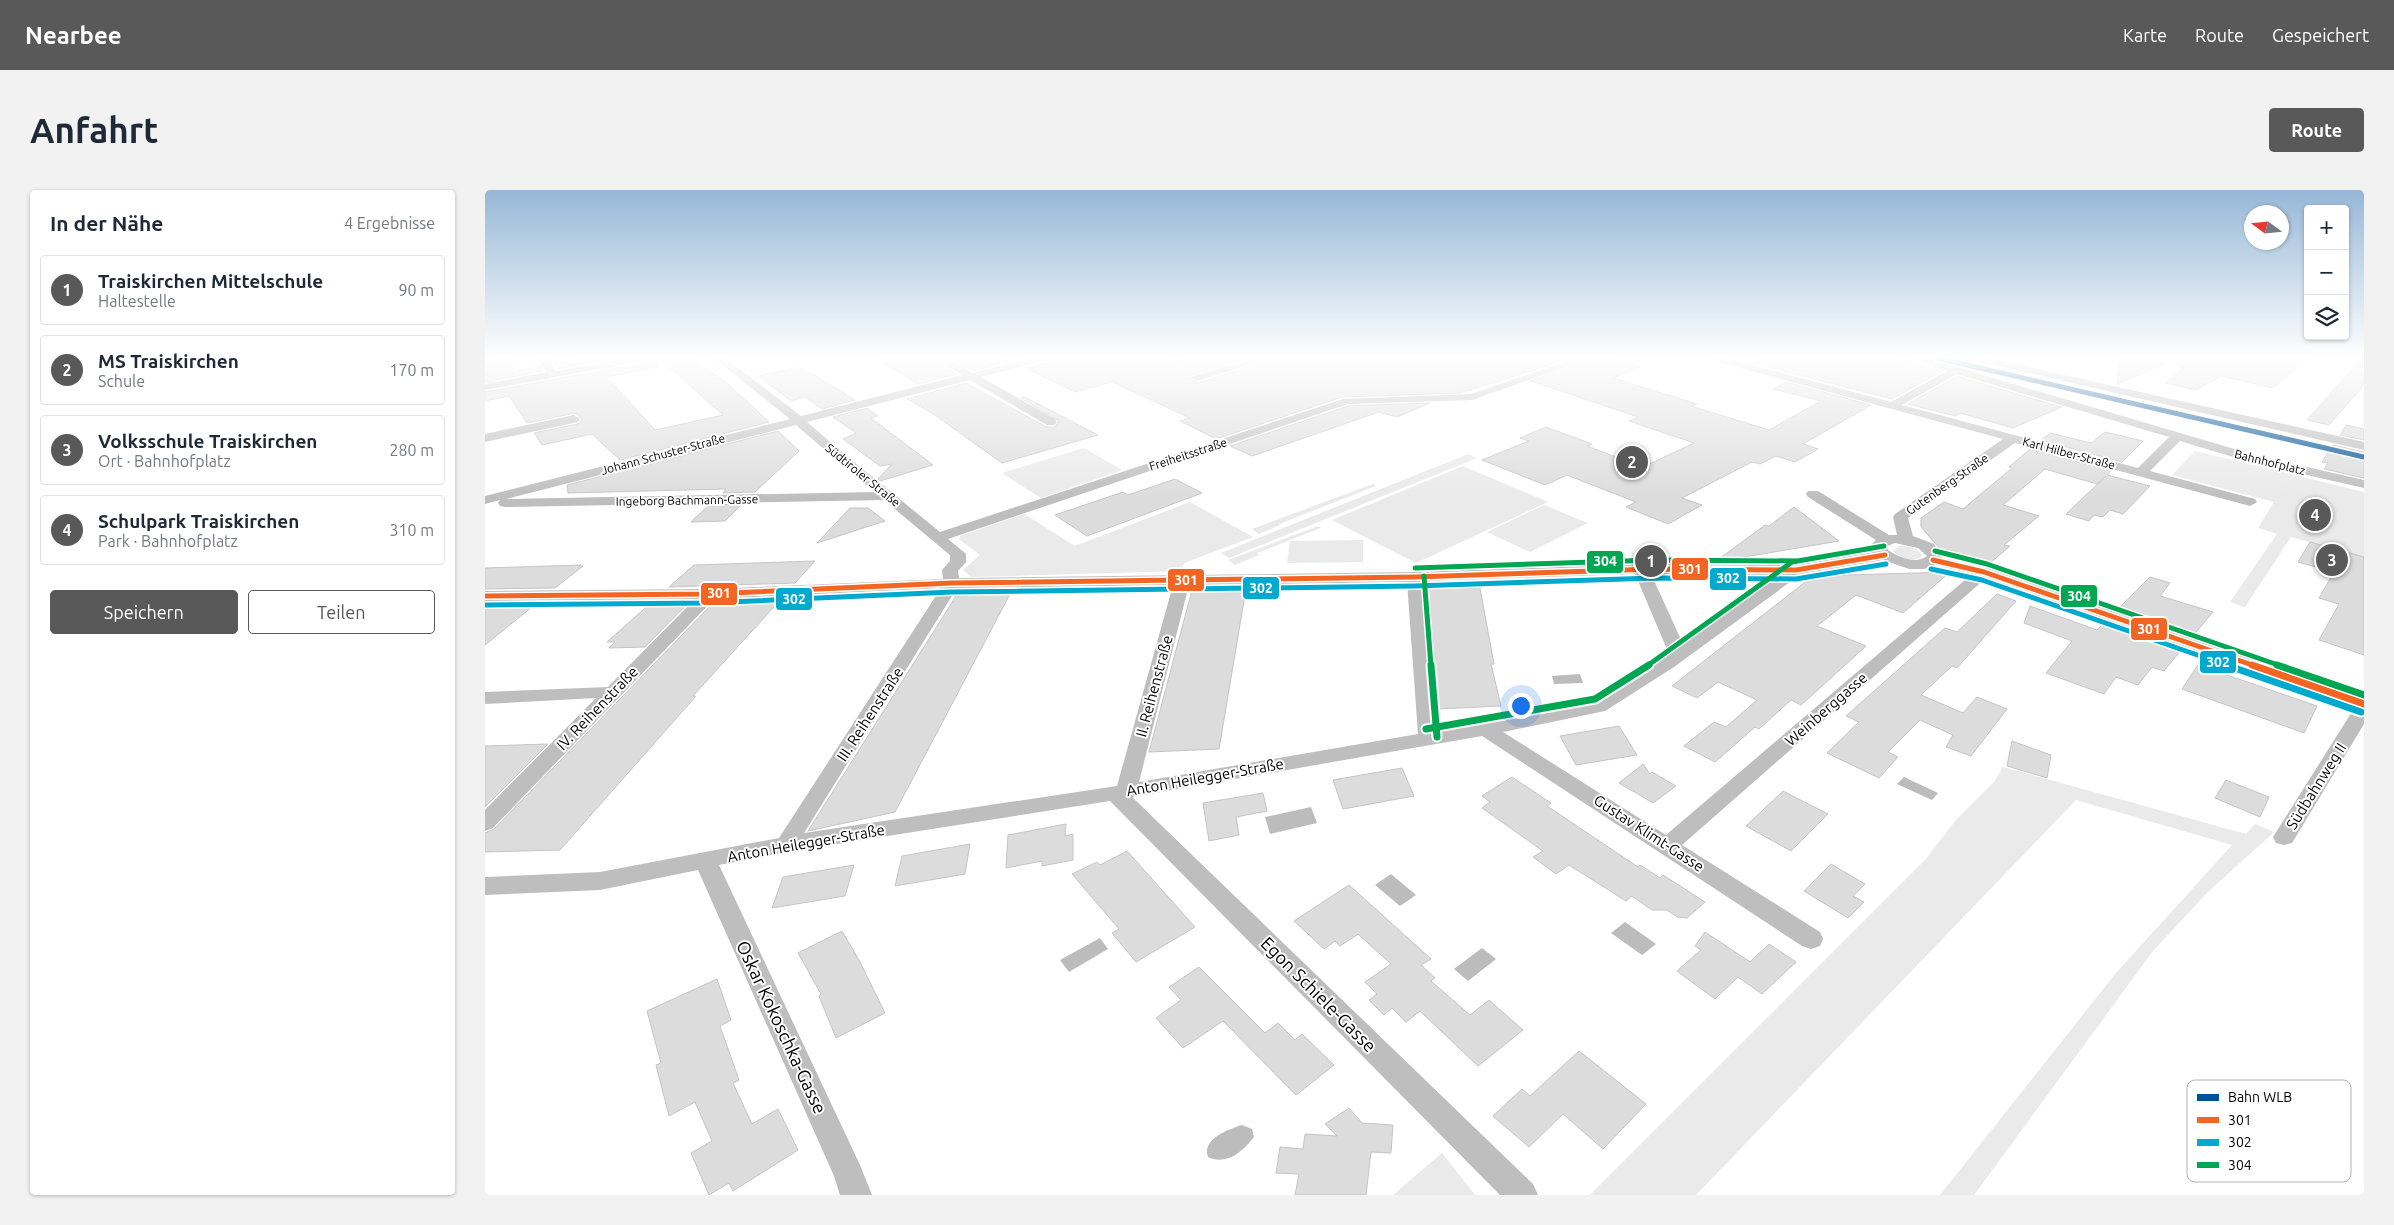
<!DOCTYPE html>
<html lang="de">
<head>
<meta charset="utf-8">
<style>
  :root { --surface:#fff; --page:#f2f2f3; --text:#1f2937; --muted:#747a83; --line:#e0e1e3; --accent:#595959 }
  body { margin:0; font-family:Ubuntu,sans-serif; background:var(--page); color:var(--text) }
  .controls { position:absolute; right:15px; top:15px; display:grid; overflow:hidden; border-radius:5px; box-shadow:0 1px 4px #0004 }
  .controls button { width:45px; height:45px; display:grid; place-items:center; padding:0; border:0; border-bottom:1px solid var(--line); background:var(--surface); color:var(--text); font:25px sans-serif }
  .compass { position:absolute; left:1759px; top:15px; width:45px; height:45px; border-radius:50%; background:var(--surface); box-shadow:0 1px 4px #0004; rotate:285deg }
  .you { position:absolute; left:1035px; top:515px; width:18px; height:18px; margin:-12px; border:4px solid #fff; border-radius:50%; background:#1a73e8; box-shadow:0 0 0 8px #1a73e833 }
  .badge { display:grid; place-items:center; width:32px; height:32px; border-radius:50%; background:var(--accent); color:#fff; font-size:16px; font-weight:700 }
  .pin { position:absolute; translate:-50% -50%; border:2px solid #fff; box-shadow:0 1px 5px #0006 }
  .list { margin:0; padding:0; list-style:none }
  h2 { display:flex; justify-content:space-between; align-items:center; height:65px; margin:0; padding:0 20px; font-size:21px }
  h2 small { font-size:16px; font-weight:400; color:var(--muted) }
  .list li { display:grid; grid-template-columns:32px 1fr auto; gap:15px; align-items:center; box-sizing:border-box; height:70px; margin:0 10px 10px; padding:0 10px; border:1px solid var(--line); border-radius:5px }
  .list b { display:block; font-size:19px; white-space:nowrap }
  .list p { margin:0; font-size:16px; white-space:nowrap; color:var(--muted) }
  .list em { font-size:16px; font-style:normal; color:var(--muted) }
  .actions { display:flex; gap:10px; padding:15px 20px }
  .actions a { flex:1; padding:11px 0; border:1px solid var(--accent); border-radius:5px; text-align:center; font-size:18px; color:var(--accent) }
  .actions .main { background:var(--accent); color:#fff }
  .icon { flex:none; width:28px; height:28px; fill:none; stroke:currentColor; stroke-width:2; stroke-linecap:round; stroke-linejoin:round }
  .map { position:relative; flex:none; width:1879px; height:1005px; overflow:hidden; border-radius:5px }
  header { display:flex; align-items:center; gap:30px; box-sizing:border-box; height:70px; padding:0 25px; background:var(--accent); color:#fff }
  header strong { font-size:24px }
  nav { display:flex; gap:28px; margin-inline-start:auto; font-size:18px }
  .intro { display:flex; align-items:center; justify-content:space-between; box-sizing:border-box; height:120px; padding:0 30px }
  h1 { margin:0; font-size:35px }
  .button { padding:12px 22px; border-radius:5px; background:var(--accent); color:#fff; font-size:18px; font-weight:700 }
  main { display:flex; gap:30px; padding:0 30px }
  aside { flex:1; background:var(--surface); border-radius:5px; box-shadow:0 1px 4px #0004 }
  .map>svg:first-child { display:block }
</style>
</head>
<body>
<header>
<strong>Nearbee</strong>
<nav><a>Karte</a><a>Route</a><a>Gespeichert</a></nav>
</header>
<div class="intro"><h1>Anfahrt</h1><a class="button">Route</a></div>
<main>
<aside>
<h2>In der Nähe<small>4 Ergebnisse</small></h2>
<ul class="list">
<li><span class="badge">1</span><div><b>Traiskirchen Mittelschule</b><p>Haltestelle</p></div><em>90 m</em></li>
<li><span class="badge">2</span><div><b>MS Traiskirchen</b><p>Schule</p></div><em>170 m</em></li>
<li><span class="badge">3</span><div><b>Volksschule Traiskirchen</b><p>Ort · Bahnhofplatz</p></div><em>280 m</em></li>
<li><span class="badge">4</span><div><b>Schulpark Traiskirchen</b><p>Park · Bahnhofplatz</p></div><em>310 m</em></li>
</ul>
<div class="actions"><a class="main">Speichern</a><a>Teilen</a></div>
</aside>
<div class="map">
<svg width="1879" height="1005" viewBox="0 0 1879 1005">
  <rect width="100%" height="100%" fill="#fff"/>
  <g fill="#eaeaea">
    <path d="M599,258L637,280L556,308L517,283Z"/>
    <path d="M1710,261L1879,302V367L1806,347L1760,417L1745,412L1792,344L1773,338L1789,312L1687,285Z"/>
    <path d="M983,264L992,268L744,368L736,363Z"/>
    <path d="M978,276L1063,312L931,373L847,330Z"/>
    <path d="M888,294L891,296L794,334L795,335L774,344L767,339Z"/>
    <path d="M705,312L768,347L699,373L697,381L486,387L478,380L495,365L474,349L475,346L539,324L590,356Z"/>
    <path d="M1059,315L1103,333L1045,362L1002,342Z"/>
    <path d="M833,336L836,338L772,363L774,365L750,375L743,370Z"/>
    <path d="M878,350V372L802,373L805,351Z"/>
    <path d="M1414,356C1422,356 1434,357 1437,366C1429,373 1415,369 1408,361Z"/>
    <path d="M1518,577L1761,644L1770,634L1789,642L1723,702L1668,761L1489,1005H1455L1631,783L1747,655L1591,610L1211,1005H1105L1441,669L1471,630L1509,592Z"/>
    <path d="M957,963L990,1005H908Z"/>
  </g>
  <g fill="#bcbcbc">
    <path d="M1095,484L1098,493L1069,494L1067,486Z"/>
    <path d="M1419,587L1453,603L1447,610L1412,594Z"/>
    <path d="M826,617L832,633L785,644L780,627Z"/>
    <path d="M906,684L931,705L915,716L890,695Z"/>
    <path d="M1140,732L1171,754L1157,765L1126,743Z"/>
    <path d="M615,748L623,759L584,782L575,770Z"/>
    <path d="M997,758L1011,769L983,791L969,779Z"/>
    <path d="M757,935L767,939L769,947C758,961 742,976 723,967C716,949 744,939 757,935Z"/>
  </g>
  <g fill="#dcdcdc" stroke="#c5c5c5">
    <path d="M23,168L30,181L56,176L58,181L0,192V171Z"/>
    <path d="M98,168H132L72,179L69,173Z"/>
    <path d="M165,168H171L172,177L122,187L170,240L238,225L174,168H207L242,193L284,232L135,270L107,244L57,255L49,243L93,234L97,229L90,223L42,233L24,206L0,211V202L158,173Z"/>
    <path d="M390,168H448L472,184L433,194Z"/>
    <path d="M465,168H514L515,174L488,181Z"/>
    <path d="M566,168H680L681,175L709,168H765L707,185L704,188L713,193L789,168H1087L975,203L857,207L731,249L695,231L705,228L627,192L590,202L540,178L563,172Z"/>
    <path d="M1109,168H1126L1156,177L1128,188L1212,214L1206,216L1284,240L1336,211L1288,199L1301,192L1386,215L1318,254L1333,259L1310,272L1291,266L1275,274L1267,272L1197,308L1217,315L1183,334L1141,317L1151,312L1082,285L1060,295L997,270L1044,251L1035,248L1061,237L1107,254L1102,256L1158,277L1209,253L1144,231L1153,227L1046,191Z"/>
    <path d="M1273,168H1403L1457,181L1407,209L1272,174Z"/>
    <path d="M1634,168H1693L1632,194Z"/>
    <path d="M1693,168H1824L1788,198L1736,186L1711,200L1680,193L1699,178L1692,176Z"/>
    <path d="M1877,168L1879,195L1844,235L1822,230Z"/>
    <path d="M314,177L321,180L370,210L337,219L320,207L306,211L273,186Z"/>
    <path d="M1472,186L1552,210L1577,217L1528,238L1475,223L1470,226L1423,214Z"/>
    <path d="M481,193L561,237H570L574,231L536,208L540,207L613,245L517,273L447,223L422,209Z"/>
    <path d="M945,213L912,227L894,222L767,266L745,256L863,216Z"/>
    <path d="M382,218L393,226L386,228L448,275L395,291L393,289L407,274L395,276L358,249L371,243L348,227Z"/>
    <path d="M1861,235L1879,239V250L1855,245Z"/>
    <path d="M293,241L314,261L270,302L238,303L241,299L83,303L82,295Z"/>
    <path d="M1620,242L1658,251L1637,272L1556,250L1565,243L1606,253Z"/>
    <path d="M1848,255L1879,262V288L1839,279L1843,273L1837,272Z"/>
    <path d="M1545,259L1626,281L1622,285L1665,296L1638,324L1625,320L1618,327L1609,325L1604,331L1581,324L1621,286L1612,294L1560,279L1518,315L1554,326L1519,355L1525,356L1505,373L1483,366L1478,371L1462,367L1436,337V328L1459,312L1478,319L1527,278L1524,277Z"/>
    <path d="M690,289L717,303L602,346L570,325L638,302L643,305Z"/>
    <path d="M257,314L240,331L206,332L224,315Z"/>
    <path d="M1309,317L1354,351L1230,372L1280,335L1284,336Z"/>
    <path d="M365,318H383L400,331L332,353Z"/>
    <path d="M1825,352L1879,367V465L1834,450L1854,414L1834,408L1849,382L1813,372Z"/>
    <path d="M330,371L310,393L184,397L209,375Z"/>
    <path d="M96,375L94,376H98L70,398L0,399V378Z"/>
    <path d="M1465,382L1418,423L1371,405L1332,436L1381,456L1325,507L1316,515L1306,510L1274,539L1270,537L1230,572L1199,556L1229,532L1241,537L1272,510L1233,492L1212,508L1187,496L1328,386Z"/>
    <path d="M1665,387L1685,393L1675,406L1728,422L1707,447L1631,421Z"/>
    <path d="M994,393L1009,474H1006L1016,516L952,519L940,395Z"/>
    <path d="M761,399L734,559L664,562L707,400Z"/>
    <path d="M525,404L410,622L323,641L471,406Z"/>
    <path d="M1512,404L1531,411L1472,478L1467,476L1436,505L1478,523L1492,507L1522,519L1486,566L1461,557L1468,545L1435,530L1403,562L1413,567L1394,588L1342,563L1374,532L1361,526L1460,438L1472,442Z"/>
    <path d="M297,408L208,506H211L75,660L0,662V643L9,639L230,411Z"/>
    <path d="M168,411H205L160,457L124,458L130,452H122Z"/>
    <path d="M53,412L0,455V413Z"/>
    <path d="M1545,416L1612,440L1620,432L1697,459L1679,481L1667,477L1653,495L1631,487L1619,504L1561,483L1587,451L1539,433Z"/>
    <path d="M1713,475L1832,516L1819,543L1697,499Z"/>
    <path d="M1134,536L1152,565L1091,575L1075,546Z"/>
    <path d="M1527,551L1566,565L1562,588L1522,576Z"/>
    <path d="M63,554L0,617V556Z"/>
    <path d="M1158,574L1165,584L1167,582L1191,596L1168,613L1134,593Z"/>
    <path d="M917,578L929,606L858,619L848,590Z"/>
    <path d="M1027,587L1066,613L1062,616L1153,677L1155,675L1175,688L1178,685L1220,712L1202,728L1192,727L1182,720H1167L1147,706L1141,711L1084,675L1071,684L1048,667L1058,661L997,618L1005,612L997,606Z"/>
    <path d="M1741,590L1784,607L1775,627L1730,608Z"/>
    <path d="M1298,601L1343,624L1306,661L1261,636Z"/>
    <path d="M778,603L782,621L751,627L754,645L724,651L718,613Z"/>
    <path d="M581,634L580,646L588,644V670L557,676V671L521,678L523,645Z"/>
    <path d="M485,654L480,684L410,696L417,666Z"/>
    <path d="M642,661L710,737L651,772L627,743L634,739L587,684L612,672L615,675Z"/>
    <path d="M1346,674L1380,694L1368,706L1379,712L1363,728L1319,701Z"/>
    <path d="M369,675L360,706L287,718L298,687Z"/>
    <path d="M864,695L946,769L936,775L950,788L946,791L985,825L1004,810L1038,840L993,876L935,821L921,832L907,818L899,825L884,810L892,804L880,792L906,774L873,744L855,756L850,751L839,759L809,731Z"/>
    <path d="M357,741L374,770L400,823L351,848L334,806L336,804L313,763Z"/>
    <path d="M1220,742L1265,772L1284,754L1311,772L1277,804L1253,787L1230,809L1192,781L1216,760L1210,756Z"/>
    <path d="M714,777L780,843L793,833L810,850L817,844L849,875L811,905L738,831L698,858L671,828L696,810L684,797Z"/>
    <path d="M232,789L246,830L235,836L254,890L248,893L267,934L293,919L313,960L248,1001L244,993L224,1005L206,963L227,951L210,912L184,926L171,875L176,873L162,821Z"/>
    <path d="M1094,861L1161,914L1118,959L1078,924L1044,957L1008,926L1037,899L1045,906Z"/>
    <path d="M864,918L877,933L908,935L906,963L886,962L881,1005H810L814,984L791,983L795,957L818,959L820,944L852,946L840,934Z"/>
  </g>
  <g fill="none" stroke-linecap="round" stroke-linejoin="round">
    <g fill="#bebebe" fill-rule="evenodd">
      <path d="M54,168H64L71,181L142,168H163L158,171L0,200V194L61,182Z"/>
      <path d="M229,168H240L316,226L477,185L450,168H462L488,183L547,168H564L563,170L496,187L570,229L572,232L570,235H562L485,190L322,232L358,263L455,342L858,209L986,204L1092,168H1107L987,210L863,214L463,349L481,364V372L473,381L474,388L930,382L1156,374L1311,375L1389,362L1386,355L1391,350L1323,307L1321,304L1323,301H1333L1404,345H1412L1408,327L1410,324L1518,249L1225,170L1224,168H1240L1406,212L1462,181L1425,168H1441L1773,266L1879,290V298L1765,272L1695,251L1665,281L1770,309L1772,312L1765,316L1530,253L1423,328L1428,346L1449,354L1457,368L1505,379L1879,508V534L1807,653L1799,655L1791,653L1788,647L1870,517L1501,388L1197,655L1335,742L1338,749L1335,756L1326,759L1317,756L997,546L647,607L1048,994L1053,1005H1015L625,611L301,662L234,675L375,975L387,1005H355L349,986L213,680L115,700L0,705V687L115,682L294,648L456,398L229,409L8,638L0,641V620L111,508L0,514V502L123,497L210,409L0,411V401L224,399L458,389L457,380L465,371V365L399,310L20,317L15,316L13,313L15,310L0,314V306L305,229ZM1472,184L1684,247L1653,278L1417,215ZM311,235L389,302L21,309ZM1410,353L1433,358L1442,366C1431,375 1413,367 1403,360L1402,356ZM1398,370L1424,379H1439L1451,375L1487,384L1181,645L1018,542L1120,521L1189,477L1316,384ZM1150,384L1184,464L1107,512L952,541L938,391ZM1166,384H1170L1294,385L1198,454ZM922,392L933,544L654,592L704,395ZM688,395L632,596L319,643L472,398Z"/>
      <path d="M771,168H787L712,191L706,188L708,186Z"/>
      <path d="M1486,168H1504L1879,252V260L1491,171Z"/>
      <path d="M89,225L95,229L93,232L0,252V244Z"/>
    </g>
    <defs>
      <g id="bus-1-far1">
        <path d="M1448,370L1499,382L1770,476"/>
        <path d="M0,406L224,404L467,393L930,387L1170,379L1311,380L1400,365"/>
      </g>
      <path id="bus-1" d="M1767,475L1879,514"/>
      <g id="bus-2-far1">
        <path d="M1446,379L1497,390L1744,476"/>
        <path d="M0,415L224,413L467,402L930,396L1170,388L1311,389L1401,374"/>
      </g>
      <path id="bus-2" d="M1741,475L1876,522"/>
      <g id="bus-3-far1">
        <path d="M1450,361L1502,374L1796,476"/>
        <path d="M930,378L1170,370L1311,371"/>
        <path d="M939,386L946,476"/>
        <path d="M1162,476L1307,372L1399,356"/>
      </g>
      <g id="bus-3">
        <path d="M946,475L952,547"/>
        <path d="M1792,475L1879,505"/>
        <path d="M941,539L1110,509L1164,475"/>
      </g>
    </defs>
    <use href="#bus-1-far1" stroke="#fff" stroke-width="8"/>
    <use href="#bus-1" stroke="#fff" stroke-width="11"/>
    <use href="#bus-2-far1" stroke="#fff" stroke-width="8"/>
    <use href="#bus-2" stroke="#fff" stroke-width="11"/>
    <use href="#bus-3-far1" stroke="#fff" stroke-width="8"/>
    <use href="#bus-3" stroke="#fff" stroke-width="11"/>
    <use href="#bus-1-far1" stroke="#f26522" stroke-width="5"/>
    <use href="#bus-1" stroke="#f26522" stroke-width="7"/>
    <use href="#bus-2-far1" stroke="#00a9ce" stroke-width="5"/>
    <use href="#bus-2" stroke="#00a9ce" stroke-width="7"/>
    <use href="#bus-3-far1" stroke="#00a651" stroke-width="5"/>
    <use href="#bus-3" stroke="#00a651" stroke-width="7"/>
    <defs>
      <path id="rail-1" d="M1452,168L1879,267"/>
    </defs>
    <use href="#rail-1" stroke="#fff" stroke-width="8"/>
    <use href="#rail-1" stroke="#005395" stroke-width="5"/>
  </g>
  <linearGradient id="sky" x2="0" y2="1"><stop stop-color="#96b7d6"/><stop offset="0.54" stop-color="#fff"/><stop offset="1" stop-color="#fff" stop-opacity="0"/></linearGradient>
  <rect width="1879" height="309" fill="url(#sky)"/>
  <g text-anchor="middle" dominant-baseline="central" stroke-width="4" stroke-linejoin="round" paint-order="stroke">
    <g font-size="12" fill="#000" stroke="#fff">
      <text transform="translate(1584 263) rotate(15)">Karl Hilber-Straße</text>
      <text transform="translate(178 264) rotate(-15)">Johann Schuster-Straße</text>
      <text transform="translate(703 264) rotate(-18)">Freiheitsstraße</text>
      <text transform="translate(1785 272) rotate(14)">Bahnhofplatz</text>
      <text transform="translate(378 285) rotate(39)">Südtiroler Straße</text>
      <text transform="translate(1462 294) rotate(-35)">Gutenberg-Straße</text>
      <text transform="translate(202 310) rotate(-1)">Ingeborg Bachmann-Gasse</text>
    </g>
    <g font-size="15" fill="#000" stroke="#fff">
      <text transform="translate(669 496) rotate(-75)">II. Reihenstraße</text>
      <text transform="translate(112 518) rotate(-46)">IV. Reihenstraße</text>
      <text transform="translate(1341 519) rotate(-41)">Weinberggasse</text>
      <text transform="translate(385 524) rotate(-57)">III. Reihenstraße</text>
      <text transform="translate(720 587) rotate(-10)">Anton Heilegger-Straße</text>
      <text transform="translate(1831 596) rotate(-58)">Südbahnweg II</text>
      <text transform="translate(1164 643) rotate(33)">Gustav Klimt-Gasse</text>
      <text transform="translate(321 653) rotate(-10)">Anton Heilegger-Straße</text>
    </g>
    <g font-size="18" fill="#000" stroke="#fff">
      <text transform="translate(834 804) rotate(45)">Egon Schiele-Gasse</text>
      <text transform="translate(297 837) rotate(65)">Oskar Kokoschka-Gasse</text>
    </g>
  </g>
  <rect x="1702" y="890" width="164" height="102" rx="8" fill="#fff" stroke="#b2b2b2" stroke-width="1"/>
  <rect x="1712" y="904" width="22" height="7" fill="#005395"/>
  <rect x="1712" y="927" width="22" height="6" fill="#f26522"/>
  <rect x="1712" y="949" width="22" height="7" fill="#00a9ce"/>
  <rect x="1712" y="972" width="22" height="6" fill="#00a651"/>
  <g font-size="14" fill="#000">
    <text x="1743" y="912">Bahn WLB</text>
    <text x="1743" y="935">301</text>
    <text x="1743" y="957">302</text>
    <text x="1743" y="980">304</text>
  </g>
  <g stroke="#fff" stroke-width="2">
    <rect x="1101" y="360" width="38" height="24" rx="5" fill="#00a651"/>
    <rect x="1186" y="367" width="38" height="24" rx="5" fill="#f26522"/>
    <rect x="1224" y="377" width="38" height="24" rx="5" fill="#00a9ce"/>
    <rect x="682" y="378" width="38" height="24" rx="5" fill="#f26522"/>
    <rect x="757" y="386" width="38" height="24" rx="5" fill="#00a9ce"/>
    <rect x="215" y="392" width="38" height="24" rx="5" fill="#f26522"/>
    <rect x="1575" y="394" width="38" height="24" rx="5" fill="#00a651"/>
    <rect x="290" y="397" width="38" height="24" rx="5" fill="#00a9ce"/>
    <rect x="1645" y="427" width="38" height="24" rx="5" fill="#f26522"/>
    <rect x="1714" y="460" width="38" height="24" rx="5" fill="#00a9ce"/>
  </g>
  <g font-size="14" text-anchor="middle" font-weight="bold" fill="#fff">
    <text x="1120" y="376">304</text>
    <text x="1205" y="384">301</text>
    <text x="1243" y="393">302</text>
    <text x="701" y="395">301</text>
    <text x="776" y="403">302</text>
    <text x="234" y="408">301</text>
    <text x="1594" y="411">304</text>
    <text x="309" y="414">302</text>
    <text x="1664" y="444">301</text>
    <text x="1733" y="477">302</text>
  </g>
</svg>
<div class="controls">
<button>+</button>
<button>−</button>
<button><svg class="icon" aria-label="layers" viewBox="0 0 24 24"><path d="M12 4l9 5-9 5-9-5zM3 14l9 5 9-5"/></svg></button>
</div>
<svg class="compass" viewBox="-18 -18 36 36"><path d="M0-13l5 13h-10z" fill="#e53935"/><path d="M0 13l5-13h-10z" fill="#747a83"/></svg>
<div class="you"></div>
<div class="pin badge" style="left:1166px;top:371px">1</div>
<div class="pin badge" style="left:1147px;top:272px">2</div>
<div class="pin badge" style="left:1847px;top:370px">3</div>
<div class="pin badge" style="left:1830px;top:325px">4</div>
</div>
</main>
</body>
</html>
